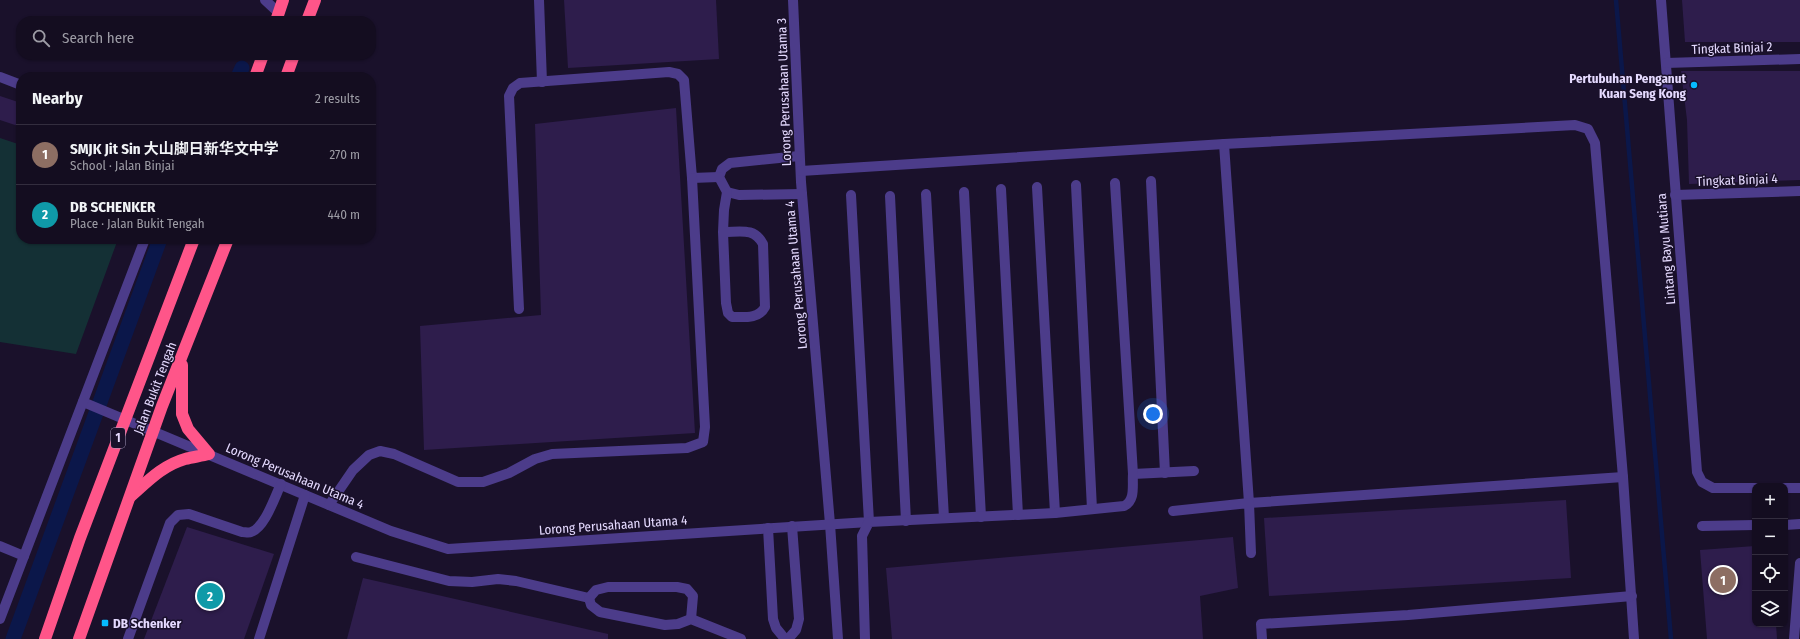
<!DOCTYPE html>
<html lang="en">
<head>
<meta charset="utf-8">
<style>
  :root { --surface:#140d20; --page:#1d1629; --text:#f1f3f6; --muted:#9d9ca5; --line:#332d3e; --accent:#06bbff }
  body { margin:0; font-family:"Fira Sans Condensed","Noto Sans SC",sans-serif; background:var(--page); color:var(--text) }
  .controls { position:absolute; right:12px; bottom:12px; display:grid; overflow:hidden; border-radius:8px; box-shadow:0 1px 3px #0004 }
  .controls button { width:36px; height:36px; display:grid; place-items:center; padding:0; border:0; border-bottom:1px solid var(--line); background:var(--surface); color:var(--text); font:20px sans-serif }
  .you { position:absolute; left:1153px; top:414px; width:14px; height:14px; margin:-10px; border:3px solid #fff; border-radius:50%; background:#1a73e8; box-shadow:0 0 0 6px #1a73e833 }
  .badge { display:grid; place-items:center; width:26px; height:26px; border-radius:50%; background:var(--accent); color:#fff; font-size:13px; font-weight:700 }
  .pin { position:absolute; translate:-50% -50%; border:2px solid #fff; box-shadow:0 1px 4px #0006 }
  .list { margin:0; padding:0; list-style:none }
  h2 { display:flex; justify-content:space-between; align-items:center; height:52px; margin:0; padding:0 16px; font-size:17px }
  h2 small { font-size:13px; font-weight:400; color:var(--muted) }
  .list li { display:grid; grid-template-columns:26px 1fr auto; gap:12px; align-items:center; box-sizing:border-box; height:60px; padding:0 16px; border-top:1px solid var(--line) }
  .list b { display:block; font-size:15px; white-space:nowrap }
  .list p { margin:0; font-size:13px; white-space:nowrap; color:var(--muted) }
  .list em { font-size:13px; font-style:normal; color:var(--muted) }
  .icon { flex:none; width:22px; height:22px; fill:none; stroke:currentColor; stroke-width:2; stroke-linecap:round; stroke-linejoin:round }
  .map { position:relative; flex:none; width:1800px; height:639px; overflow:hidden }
  .search { position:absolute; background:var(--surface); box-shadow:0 1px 3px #0004; left:16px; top:16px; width:360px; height:44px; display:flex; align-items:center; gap:10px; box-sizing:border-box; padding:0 14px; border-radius:16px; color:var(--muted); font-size:15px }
  .panel { position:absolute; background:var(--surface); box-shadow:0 1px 3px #0004; left:16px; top:72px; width:360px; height:172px; border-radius:16px }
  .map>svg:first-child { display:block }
</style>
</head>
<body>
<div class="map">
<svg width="1800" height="639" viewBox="0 0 1800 639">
  <rect width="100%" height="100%" fill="#1a112b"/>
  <path fill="#143035" d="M0,138L21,145V239H118L76,354L0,342Z"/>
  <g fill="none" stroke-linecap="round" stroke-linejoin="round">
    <path stroke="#0b174a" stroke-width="4.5" d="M1616,0L1671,639"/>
    <g stroke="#0b174a" stroke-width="15">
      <path d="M238,77L242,68"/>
      <path d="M13,639L160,239"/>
    </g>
  </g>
  <g fill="#2e1d4c">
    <path d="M564,0H716L719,59L568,68Z"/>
    <path d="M1682,0H1800V42H1685Z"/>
    <path d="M1681,71H1800V180L1689,184L1687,120Z"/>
    <path d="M0,96L21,103V127L0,120Z"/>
    <path d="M676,108L695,433L424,450L420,326L541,315L535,124Z"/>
    <path d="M1566,500L1571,578L1269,596L1264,518Z"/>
    <path d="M187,527L274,554L244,639H144Z"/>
    <path d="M1233,537L1238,588L1200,596L1203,639H892L886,568Z"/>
    <path d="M1755,546V624H1776L1777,639H1707L1700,550Z"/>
    <path d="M363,578L608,634V639H347Z"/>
  </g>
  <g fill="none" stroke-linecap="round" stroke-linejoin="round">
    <g stroke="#4c3c8a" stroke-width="10">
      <path d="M265,0L279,13"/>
      <path d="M539,0L542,82"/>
      <path d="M793,0L801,182L830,524L838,639"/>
      <path d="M1661,0L1697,472L1702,482L1713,488H1755"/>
      <path d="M1666,63L1800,59"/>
      <path d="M0,77L21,85"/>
      <path d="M1224,144L1249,503L1623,477"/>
      <path d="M801,171L1224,144L1575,125L1588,129L1595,143L1623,477L1634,639"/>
      <path d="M1151,181L1165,473"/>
      <path d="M1076,185L1092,509"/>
      <path d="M1037,187L1055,513"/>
      <path d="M1001,189L1018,515"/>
      <path d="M727,192L739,195L802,194"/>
      <path d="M964,192L981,517"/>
      <path d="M926,194L944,518"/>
      <path d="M1675,195L1800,191"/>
      <path d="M890,196L906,521"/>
      <path d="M723,232C740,232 754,227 763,244L765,307C759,319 744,317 732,317L728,313L726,303L723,232L724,210L727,192L719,177L722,169L730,163L799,156"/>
      <path d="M519,309L509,96L513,88L520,83L669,72L678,74L684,80L692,178L719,177"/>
      <path d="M83,402L391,531L448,549L869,522L851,195"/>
      <path d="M1133,474L1194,471"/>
      <path d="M1785,488H1800"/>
      <path d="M329,505L353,470L369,455L380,451L394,454L458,482H483L509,473L535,459L552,454L687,448L703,442L705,427L692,178"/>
      <path d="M1173,511L1249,503L1251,553"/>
      <path d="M1785,525L1800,524"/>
      <path d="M1702,526L1755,525"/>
      <path d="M768,528L773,619L776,628L785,639"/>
      <path d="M0,546L24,556"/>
      <path d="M356,557L449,581L472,582L498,579L516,581L589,598"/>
      <path d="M589,598L591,605L600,612L665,625L678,624L691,619L741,639"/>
      <path d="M589,598L596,590L608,587H677L687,589L693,596L691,619"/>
      <path d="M0,619L145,239"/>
      <path d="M128,639L170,523L178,515L189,514L242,532C245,532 249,533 251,532C265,528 275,496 281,484"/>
      <path d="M259,639L305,495"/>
      <path d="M788,639L796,630L799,619L792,526"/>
      <path d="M865,639L862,536L869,522L1055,513L1124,506C1136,500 1132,485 1133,474L1115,183"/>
      <path d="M1262,639L1261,624L1408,615L1632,596"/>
      <path d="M1794,639L1800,563"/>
    </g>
    <g stroke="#ff5589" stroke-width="12">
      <path d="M276,21L283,0"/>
      <path d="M307,21L315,0"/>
      <path d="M255,77L263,55"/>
      <path d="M286,77L294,55"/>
      <path d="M131,496C147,482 163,465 185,459C193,457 201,456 209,454L188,429L182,414V365"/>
      <path d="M45,639L80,538L194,239"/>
      <path d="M79,639L162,406L228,239"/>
    </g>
  </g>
  <g fill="#06bbff" stroke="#1a112b" stroke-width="1.5">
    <circle cx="1694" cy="85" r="4"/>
    <rect x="101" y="619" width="8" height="8" rx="2"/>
  </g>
  <g text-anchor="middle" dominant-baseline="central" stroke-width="3" stroke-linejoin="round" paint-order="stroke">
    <rect fill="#1a112b" stroke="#a89ebf" stroke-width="1" x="111" y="428" width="14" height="20" rx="3"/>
    <g font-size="12" font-weight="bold" fill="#e5daff">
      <text x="118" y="438">1</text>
    </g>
    <g font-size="13" fill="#e5daff" stroke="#1a112b">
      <text transform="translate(1732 48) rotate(-2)">Tingkat Binjai 2</text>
      <text transform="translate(784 92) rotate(-92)">Lorong Perusahaan Utama 3</text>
      <text transform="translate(1737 180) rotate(-2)">Tingkat Binjai 4</text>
      <text transform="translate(1666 249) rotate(-95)">Lintang Bayu Mutiara</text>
      <text transform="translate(796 275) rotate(-95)">Lorong Perusahaan Utama 4</text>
      <text transform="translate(155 388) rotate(-69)">Jalan Bukit Tengah</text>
      <text transform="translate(295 476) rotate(23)">Lorong Perusahaan Utama 4</text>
      <text transform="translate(613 525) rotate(-4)">Lorong Perusahaan Utama 4</text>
    </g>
    <g font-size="13" font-weight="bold" fill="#e5daff" stroke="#1a112b" text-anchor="end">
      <text x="1686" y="78">Pertubuhan Penganut<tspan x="1686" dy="15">Kuan Seng Kong</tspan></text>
      <text x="113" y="623" text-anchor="start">DB Schenker</text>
    </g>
  </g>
</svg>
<div class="controls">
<button>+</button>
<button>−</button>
<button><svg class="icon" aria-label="locate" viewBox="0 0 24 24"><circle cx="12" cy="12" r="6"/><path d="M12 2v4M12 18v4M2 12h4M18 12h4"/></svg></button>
<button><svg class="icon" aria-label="layers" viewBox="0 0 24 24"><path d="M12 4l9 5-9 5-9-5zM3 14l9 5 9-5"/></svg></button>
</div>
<div class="you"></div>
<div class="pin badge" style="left:1723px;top:580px;background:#8d6e63">1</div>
<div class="pin badge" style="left:210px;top:596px;background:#0f9aa8">2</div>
<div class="search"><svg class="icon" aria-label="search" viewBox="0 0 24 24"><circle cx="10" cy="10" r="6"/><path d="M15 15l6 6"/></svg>Search here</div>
<section class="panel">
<h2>Nearby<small>2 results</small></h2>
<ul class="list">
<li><span class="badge" style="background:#8d6e63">1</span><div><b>SMJK Jit Sin 大山脚日新华文中学</b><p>School · Jalan Binjai</p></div><em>270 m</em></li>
<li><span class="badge" style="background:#0f9aa8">2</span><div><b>DB SCHENKER</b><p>Place · Jalan Bukit Tengah</p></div><em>440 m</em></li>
</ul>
</section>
</div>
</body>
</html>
